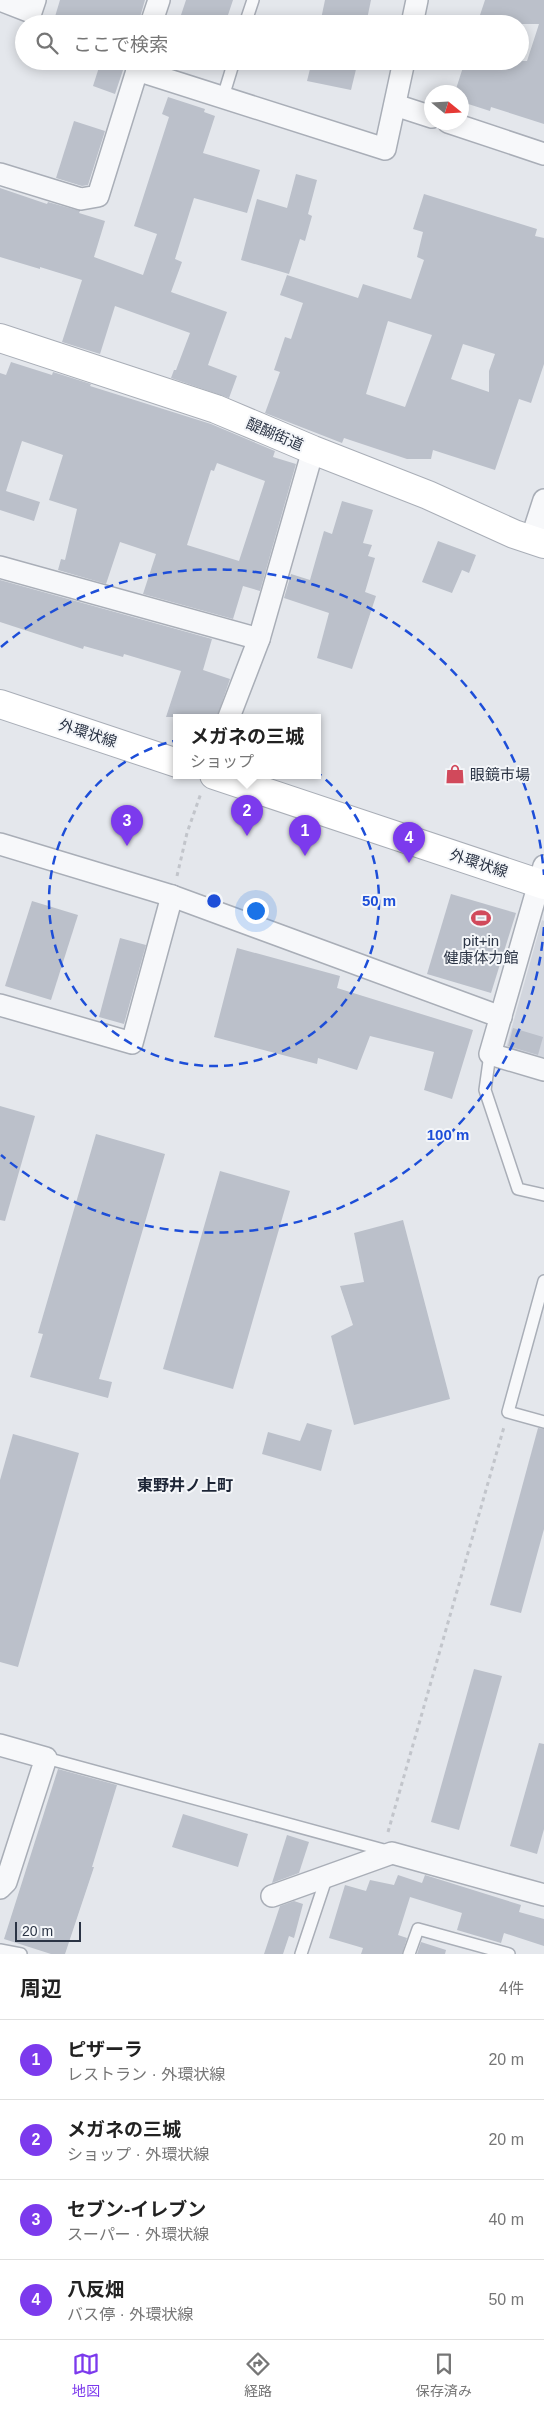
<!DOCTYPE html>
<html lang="ja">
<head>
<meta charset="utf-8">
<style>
  :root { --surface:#fff; --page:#f6f6f6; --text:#222; --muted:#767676; --line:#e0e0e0; --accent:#7c3aed }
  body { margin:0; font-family:Helvetica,"Noto Sans JP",sans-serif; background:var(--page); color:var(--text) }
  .compass { position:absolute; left:424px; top:85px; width:45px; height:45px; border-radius:50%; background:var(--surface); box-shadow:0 2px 12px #0003; rotate:108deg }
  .scale { position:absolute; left:15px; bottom:12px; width:66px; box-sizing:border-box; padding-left:5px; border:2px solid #2b3445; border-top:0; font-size:14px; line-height:18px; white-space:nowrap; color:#2b3445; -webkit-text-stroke:4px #f4f6f9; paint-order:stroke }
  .you { position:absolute; left:255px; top:910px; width:18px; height:18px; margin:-12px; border:4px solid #fff; border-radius:50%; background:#1a73e8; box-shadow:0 0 0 8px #1a73e833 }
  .badge { display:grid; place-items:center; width:32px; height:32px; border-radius:50%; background:var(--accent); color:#fff; font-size:16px; font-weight:700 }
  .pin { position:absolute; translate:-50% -41px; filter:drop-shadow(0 1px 2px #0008) }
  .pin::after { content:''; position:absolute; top:26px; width:18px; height:15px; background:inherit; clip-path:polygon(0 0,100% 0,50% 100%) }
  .popup { position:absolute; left:173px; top:714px; width:148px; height:65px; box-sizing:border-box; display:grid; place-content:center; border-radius:0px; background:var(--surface); filter:drop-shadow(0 1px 4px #0005); font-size:16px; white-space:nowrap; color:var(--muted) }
  .popup b { font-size:19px; color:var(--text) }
  .popup::after { content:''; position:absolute; left:50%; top:100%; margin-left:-10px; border:10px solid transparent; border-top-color:var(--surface) }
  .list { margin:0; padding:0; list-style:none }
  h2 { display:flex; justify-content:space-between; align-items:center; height:65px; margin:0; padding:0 20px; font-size:21px }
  h2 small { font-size:16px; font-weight:400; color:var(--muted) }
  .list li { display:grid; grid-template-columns:32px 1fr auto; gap:15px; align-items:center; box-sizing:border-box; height:80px; padding:0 20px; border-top:1px solid var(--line) }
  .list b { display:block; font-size:19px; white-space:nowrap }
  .list p { margin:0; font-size:16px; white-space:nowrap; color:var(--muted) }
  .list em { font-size:16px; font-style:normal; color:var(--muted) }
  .icon { flex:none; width:28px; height:28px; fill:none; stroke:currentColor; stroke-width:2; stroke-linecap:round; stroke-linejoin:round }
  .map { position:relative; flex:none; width:544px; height:1954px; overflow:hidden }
  .search { position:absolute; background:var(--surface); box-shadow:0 2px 12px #0003; left:15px; right:15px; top:15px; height:55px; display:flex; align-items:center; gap:12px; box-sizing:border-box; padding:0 18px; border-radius:28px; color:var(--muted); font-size:19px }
  .sheet { height:385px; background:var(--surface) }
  nav { display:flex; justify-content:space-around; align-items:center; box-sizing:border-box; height:70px; border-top:1px solid var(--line); background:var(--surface); font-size:14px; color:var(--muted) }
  nav a { display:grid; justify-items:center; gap:2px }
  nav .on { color:var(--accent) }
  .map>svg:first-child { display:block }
</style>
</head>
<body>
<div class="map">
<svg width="544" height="1954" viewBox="0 0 544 1954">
  <rect width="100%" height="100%" fill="#e4e7ec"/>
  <path fill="#d2d6de" d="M542,920L544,921V1058L506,1048Z"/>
  <g fill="#bbc0ca" fill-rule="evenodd">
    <path d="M60,0H145L138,24H65L54,20Z"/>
    <path d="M186,0H233L225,24H178Z"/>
    <path d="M325,0H371L366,24H320Z"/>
    <path d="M485,0H544V124L491,107L490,111L462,102V92H455L465,61H527L539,24H477Z"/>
    <path d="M101,61H126L115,94L93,86Z"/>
    <path d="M312,61H358L351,90L307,81Z"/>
    <path d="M168,97L205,109L204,112L215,116L203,153L260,170L247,213L194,198L175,259L182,262L171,292L227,312L208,365L237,376L229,398L171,378L174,370H176L190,333L115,306L100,354L62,342L82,280L40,267V269L0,257V188L47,204L48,202L80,211L79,213L105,221L94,257L143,275L157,234L134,226L169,117L162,114Z"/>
    <path d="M74,121L105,131L88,185L82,186L56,178Z"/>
    <path d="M296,174L317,180L308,214L312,216L305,241L300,239L289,274L241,260L257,199L287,208Z"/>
    <path d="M424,194L537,229L535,236L544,238V364L531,403L519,399L495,470L433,450L431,459H407L344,438L342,443L265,413L280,372L274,370L285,337L291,339L303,303L280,295L287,275L358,298L363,284L411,299L424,260L417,257L423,232L413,229ZM388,321L432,335L405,407L366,394ZM463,344L495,354L489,371V392L451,379Z"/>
    <path d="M11,362L52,375L53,372L91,384L90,386L211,424L275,451L273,457L296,464L260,591L243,586L233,619L143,594L156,554L120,542L106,584L58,570L61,559L65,560L77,509L49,500L63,455L22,441L6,491L40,502L34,521L0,510V373L6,375ZM217,463L265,481L239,561L187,545L211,470L214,471Z"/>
    <path d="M342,501L373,510L363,543L372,545L368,556L375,558L365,592L376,596L352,669L317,658L329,613L284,598L291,574L310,580L324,531L332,534Z"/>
    <path d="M438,541L476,555L469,573L462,570L452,593L422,582Z"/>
    <path d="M0,580L212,639L203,670L230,679L217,717H166L181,671L124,654L123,657L84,646L83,649L0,622Z"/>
    <path d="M451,894L516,913L491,993L427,974Z"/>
    <path d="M32,901L78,915L51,1000L5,986Z"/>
    <path d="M120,938L146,945L124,1024L99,1017Z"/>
    <path d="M237,948L340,976L337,988L473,1030L452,1099L424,1090L434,1052L370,1036L357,1070L318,1058L317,1064L214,1037Z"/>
    <path d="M513,1028L543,1037L538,1055L508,1046Z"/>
    <path d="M0,1106L35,1116L5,1221L0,1220Z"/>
    <path d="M96,1134L165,1154L99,1379L112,1382L108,1398L30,1377L43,1334L38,1333Z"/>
    <path d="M220,1171L290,1191L233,1389L163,1369Z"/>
    <path d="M403,1220L450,1399L354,1425L331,1336L353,1325L340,1286L364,1282L354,1233Z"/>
    <path d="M307,1423L332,1430L321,1471L262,1454L268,1432L300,1441Z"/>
    <path d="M538,1428L544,1429V1529L521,1613L490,1605Z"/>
    <path d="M13,1434L79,1453L18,1667L0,1662V1480Z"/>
    <path d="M474,1669L502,1676L459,1830L431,1822Z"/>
    <path d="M539,1743L544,1744V1829L537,1854L510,1846Z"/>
    <path d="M58,1769L117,1785L92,1867H94L65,1954H51L4,1939Z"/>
    <path d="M183,1814L248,1834L238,1867L172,1847Z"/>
    <path d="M287,1835L309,1842L299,1873L272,1883Z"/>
    <path d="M398,1875L422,1883L425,1875L521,1905L519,1912L544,1919V1946L504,1933L501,1943L457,1930L462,1913L410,1897L398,1935L407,1938L402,1954H361L363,1948L329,1938L345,1885L366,1891L370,1880L394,1885Z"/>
    <path d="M294,1901L303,1904L294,1938L289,1936L283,1954H264L280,1906Z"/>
    <path d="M421,1942L446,1950L445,1954H417Z"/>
  </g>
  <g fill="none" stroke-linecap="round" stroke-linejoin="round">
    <defs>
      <g id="lane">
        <path d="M245,24L253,0"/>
        <path d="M223,97L234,61"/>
        <path d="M490,1054L485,1090L518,1189L544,1195"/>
        <path d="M544,1281L508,1412L544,1422"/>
        <path d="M46,1758L391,1852"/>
        <path d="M0,1950L21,1954"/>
        <path d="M301,1954L327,1876"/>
        <path d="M409,1954L418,1929L509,1954"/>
      </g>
      <g id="street">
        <path d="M0,0L31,12L35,0"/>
        <path d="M151,24L159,0"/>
        <path d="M412,24L417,0"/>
        <path d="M137,70L385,149L404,61"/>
        <path d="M395,105L432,117"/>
        <path d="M448,122L544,154"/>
        <path d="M0,174L81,199L98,196L140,61"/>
        <path d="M531,540L544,500"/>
        <path d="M0,567L259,639"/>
        <path d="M229,717L259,639L313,450"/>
        <path d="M0,844L172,896L501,1017"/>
        <path d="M544,866L490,1054L544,1070"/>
        <path d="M0,1005L132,1043L172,896"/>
        <path d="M0,1745L46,1758L6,1882L0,1888"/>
        <path d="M272,1896L392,1853L544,1895"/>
      </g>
      <g id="secondary">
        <path d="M0,338L216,409L313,450L428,495L514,534L544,544"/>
        <path d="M0,704L177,763"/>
        <path d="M214,775L544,885"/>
      </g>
    </defs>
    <use href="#lane" stroke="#a9aeb7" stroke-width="14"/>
    <use href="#street" stroke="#a9aeb7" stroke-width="24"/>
    <use href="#secondary" stroke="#a9aeb7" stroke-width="30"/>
    <g stroke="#c2c5cb" stroke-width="3" stroke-dasharray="4 4" stroke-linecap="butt">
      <path d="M177,876L187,833L201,793"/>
      <path d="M388,1832L504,1427"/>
    </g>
    <use href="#lane" stroke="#f7f8fa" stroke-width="11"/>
    <use href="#street" stroke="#f7f8fa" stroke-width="21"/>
    <use href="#secondary" stroke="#fff" stroke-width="28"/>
  </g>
  <g fill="none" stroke="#1d4ed8" stroke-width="2.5" stroke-dasharray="9 6">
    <circle cx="214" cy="901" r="165"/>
    <path d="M544 927A331 331 0 0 1 1 1155M1 647A331 331 0 0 1 544 875"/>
  </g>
  <defs>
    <symbol id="shop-bare" viewBox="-9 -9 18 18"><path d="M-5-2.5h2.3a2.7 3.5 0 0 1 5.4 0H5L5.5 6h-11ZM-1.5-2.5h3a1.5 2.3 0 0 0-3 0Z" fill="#d1495b" stroke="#f4f6f9" stroke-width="2.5" paint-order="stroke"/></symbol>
    <symbol id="stadium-bare" viewBox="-9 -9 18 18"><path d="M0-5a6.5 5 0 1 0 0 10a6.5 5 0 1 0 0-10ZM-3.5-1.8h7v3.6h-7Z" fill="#d1495b" stroke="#f4f6f9" stroke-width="2.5" paint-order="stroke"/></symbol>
  </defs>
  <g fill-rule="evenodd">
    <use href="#shop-bare" x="441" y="760" width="28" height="28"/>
    <use href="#stadium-bare" x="467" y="904" width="28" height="28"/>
  </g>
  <g text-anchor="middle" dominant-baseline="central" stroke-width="4" stroke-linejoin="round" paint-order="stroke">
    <g font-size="15" fill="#2b3445" stroke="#f4f6f9">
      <text transform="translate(275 434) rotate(23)">醍醐街道</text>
      <text transform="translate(88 733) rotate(18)">外環状線</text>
      <text transform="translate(479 863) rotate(18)">外環状線</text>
    </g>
    <g font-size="15" fill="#2b3445" stroke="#f4f6f9" text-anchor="start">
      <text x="470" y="774">眼鏡市場</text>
      <text x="481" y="940" text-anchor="middle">pit+in<tspan x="481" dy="17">健康体力館</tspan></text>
    </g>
    <g font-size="16" font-weight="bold" fill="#1d2536" stroke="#f4f6f9">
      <text x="185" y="1485">東野井ノ上町</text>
    </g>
  </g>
  <circle cx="214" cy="901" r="8" fill="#1d4ed8" stroke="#f4f6f9" stroke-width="2.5"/>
  <g font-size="15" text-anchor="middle" font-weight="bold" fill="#1d4ed8" stroke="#f4f6f9" stroke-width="4" stroke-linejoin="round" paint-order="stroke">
    <text x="379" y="906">50 m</text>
    <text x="448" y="1140">100 m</text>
  </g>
</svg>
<svg class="compass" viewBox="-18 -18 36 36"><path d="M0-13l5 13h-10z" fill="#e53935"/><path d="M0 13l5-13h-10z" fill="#767676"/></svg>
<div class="scale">20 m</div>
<div class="you"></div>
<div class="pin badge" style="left:305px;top:856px">1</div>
<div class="pin badge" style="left:247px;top:836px">2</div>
<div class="popup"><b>メガネの三城</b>ショップ</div>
<div class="pin badge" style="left:127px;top:846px">3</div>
<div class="pin badge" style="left:409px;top:863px">4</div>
<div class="search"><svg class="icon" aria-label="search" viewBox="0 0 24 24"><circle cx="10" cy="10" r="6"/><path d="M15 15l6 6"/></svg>ここで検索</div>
</div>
<section class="sheet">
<h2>周辺<small>4件</small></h2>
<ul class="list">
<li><span class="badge">1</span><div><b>ピザーラ</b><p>レストラン · 外環状線</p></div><em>20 m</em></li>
<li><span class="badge">2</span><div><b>メガネの三城</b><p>ショップ · 外環状線</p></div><em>20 m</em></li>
<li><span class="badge">3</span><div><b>セブン-イレブン</b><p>スーパー · 外環状線</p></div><em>40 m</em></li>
<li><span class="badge">4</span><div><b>八反畑</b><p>バス停 · 外環状線</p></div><em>50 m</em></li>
</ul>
</section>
<nav>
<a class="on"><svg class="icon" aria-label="map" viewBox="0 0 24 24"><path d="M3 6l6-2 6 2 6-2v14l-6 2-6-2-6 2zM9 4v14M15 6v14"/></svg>地図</a>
<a><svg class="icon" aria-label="directions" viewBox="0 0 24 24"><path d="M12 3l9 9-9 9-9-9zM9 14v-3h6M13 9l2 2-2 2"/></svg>経路</a>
<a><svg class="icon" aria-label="saved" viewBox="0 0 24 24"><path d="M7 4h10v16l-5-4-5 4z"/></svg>保存済み</a>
</nav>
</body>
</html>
